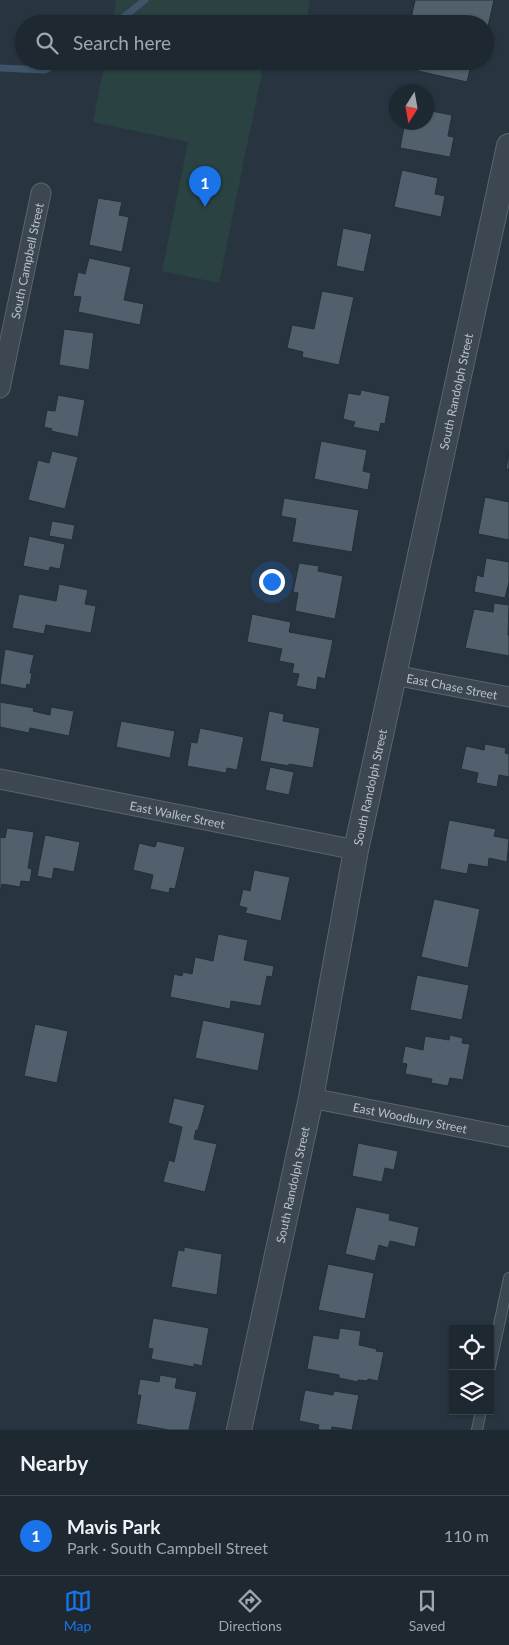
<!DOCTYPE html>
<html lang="en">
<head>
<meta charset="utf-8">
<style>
  :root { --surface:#1e2831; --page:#263039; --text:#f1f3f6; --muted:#a1a6ab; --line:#3c444d; --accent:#1a73e8 }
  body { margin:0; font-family:Lato,sans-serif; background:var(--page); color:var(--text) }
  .controls { position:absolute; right:15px; bottom:15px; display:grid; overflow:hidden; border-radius:0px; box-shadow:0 1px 4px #0004 }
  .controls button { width:45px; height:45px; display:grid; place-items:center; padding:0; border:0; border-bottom:1px solid var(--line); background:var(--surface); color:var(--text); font:25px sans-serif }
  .compass { position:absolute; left:389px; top:85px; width:45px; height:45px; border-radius:50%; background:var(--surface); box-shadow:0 1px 4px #0004; rotate:191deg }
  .you { position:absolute; left:271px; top:581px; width:18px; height:18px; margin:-12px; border:4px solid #fff; border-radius:50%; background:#1a73e8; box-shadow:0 0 0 8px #1a73e833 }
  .badge { display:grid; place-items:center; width:32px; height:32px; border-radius:50%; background:var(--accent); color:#fff; font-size:16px; font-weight:700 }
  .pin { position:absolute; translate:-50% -41px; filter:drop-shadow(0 1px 2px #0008) }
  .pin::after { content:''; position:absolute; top:26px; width:18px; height:15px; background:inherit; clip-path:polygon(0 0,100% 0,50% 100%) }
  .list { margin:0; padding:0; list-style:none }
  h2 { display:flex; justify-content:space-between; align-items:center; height:65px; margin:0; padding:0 20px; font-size:21px }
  h2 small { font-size:16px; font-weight:400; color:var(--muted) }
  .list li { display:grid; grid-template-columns:32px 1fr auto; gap:15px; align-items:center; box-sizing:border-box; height:80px; padding:0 20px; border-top:1px solid var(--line) }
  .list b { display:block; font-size:19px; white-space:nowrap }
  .list p { margin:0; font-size:16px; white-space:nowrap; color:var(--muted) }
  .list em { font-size:16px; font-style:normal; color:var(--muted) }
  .icon { flex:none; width:28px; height:28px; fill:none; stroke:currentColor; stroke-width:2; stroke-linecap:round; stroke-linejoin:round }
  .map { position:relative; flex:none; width:509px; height:1430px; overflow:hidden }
  .search { position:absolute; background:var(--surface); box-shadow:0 1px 4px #0004; left:15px; right:15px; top:15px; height:55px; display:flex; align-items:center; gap:12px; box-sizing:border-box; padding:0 18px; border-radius:28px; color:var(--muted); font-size:19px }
  .sheet { height:145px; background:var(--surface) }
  nav { display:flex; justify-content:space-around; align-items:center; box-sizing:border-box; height:70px; border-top:1px solid var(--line); background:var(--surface); font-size:14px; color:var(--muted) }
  nav a { display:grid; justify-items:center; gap:2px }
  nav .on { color:var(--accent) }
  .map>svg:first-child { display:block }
</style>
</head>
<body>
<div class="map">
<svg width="509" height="1430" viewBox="0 0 509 1430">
  <rect width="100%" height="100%" fill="#283541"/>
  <g fill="#2a4242">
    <path d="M116,0H310L306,24H112Z"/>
    <path d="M105,61H298L297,68L264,62L219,283L162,271L188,142L93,122Z"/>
  </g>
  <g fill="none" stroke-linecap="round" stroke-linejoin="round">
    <g stroke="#3f5469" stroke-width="7">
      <path d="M115,24L145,0"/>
      <path d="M0,68L45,70L62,61"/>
    </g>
  </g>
  <g fill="#51606c" stroke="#232e38">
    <path d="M415,0H494L486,35L485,24H433L411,19Z"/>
    <path d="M421,61H472L467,82L418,71Z"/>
    <path d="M426,110L452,115L448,136L454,137L450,157L400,148L405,122H426Z"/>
    <path d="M402,170L438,178L435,194L445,196L441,217L394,207Z"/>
    <path d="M98,198L122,202L119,215L129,217L122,252L89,245Z"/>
    <path d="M343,228L372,234L364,272L336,266Z"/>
    <path d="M89,258L131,267L124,300L144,304L140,325L78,312L81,297L73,296L78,272L85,274Z"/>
    <path d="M322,291L354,297L339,365L302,357L303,352L287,348L292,325L314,329Z"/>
    <path d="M64,329L94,333L89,370L59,365Z"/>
    <path d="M361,390L390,396L385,424L381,423L379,432L353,427L355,422L343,419L348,393L360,395Z"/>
    <path d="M58,395L85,400L78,437L51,431L52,429L44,427L47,410L55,411Z"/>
    <path d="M321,441L367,450L363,471L371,473L368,490L314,479Z"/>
    <path d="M52,451L78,457L65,509L28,500L38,460L49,463Z"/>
    <path d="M509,452V469H506Z"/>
    <path d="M485,497L509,502V540L478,534Z"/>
    <path d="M284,498L359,510L352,552L292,542L296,519L281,516Z"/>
    <path d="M52,521L75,525L72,540L49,536Z"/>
    <path d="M29,536L65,544L60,569L50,567L49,571L23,566Z"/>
    <path d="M486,558L509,562V582L505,598L474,592L477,575L483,577Z"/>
    <path d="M299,563L319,566L318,571L343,576L335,619L295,611L298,593L293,592Z"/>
    <path d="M59,584L88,590L85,604L96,606L91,633L46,625L44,634L12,628L19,594L56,601Z"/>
    <path d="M494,603L509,605L508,635H509V656L465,648L474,609L493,612Z"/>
    <path d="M252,614L291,622L289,632L333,640L325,679L318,677L316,690L296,686L299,674L292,673L294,664L279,661L282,649L247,642Z"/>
    <path d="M5,649L34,655L30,673H32L30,685L27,684L26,689L0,684Z"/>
    <path d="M0,702L34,708L33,711L50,715L51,707L74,711L69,736L30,728L29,733L0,727Z"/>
    <path d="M269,711L284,714L283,721L320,728L313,768L289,764V766L260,761Z"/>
    <path d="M121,721L175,731L170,758L116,747Z"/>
    <path d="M200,728L244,737L237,770L227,768L226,773L187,766L191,742L197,743Z"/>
    <path d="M485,744L506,748L505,753L509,754V777L499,775L497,787L476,783L478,773L461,769L466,746L484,750Z"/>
    <path d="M270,767L294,772L289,795L265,790Z"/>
    <path d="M449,820L496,829L494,836L509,839L507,862L489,858L488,867L469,864L467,874L440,869Z"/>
    <path d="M7,828L34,832L28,868L32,869L30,882L21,881L20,887L2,884L1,889H0V837L5,838Z"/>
    <path d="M45,835L80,842L74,872L54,868L52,879L37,876Z"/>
    <path d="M157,841L185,847L175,889L170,888L169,893L150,889L153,875L133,870L139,843L155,847Z"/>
    <path d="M254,870L290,877L281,921L245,913L247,908L239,906L243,889L250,891Z"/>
    <path d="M434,899L480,909L468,968L421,957Z"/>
    <path d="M218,934L248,940L244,960L274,966L272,977L267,976L261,1006L231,1001L230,1009L170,997L174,974L182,976L183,972L192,974L195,957L213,961Z"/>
    <path d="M417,975L469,985L462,1020L410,1010Z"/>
    <path d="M203,1020L265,1033L258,1071L195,1058Z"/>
    <path d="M35,1024L68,1031L57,1083L24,1076Z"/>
    <path d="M450,1035L463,1038L462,1043L470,1044L463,1080L450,1078L448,1086L431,1083L432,1079L405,1074L407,1064L402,1063L405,1046L423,1050L425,1036L449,1040Z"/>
    <path d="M174,1098L205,1105L198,1130H196L194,1139L217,1144L205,1192L163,1182L169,1160L174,1162L182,1127L168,1123Z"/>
    <path d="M358,1143L398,1151L394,1170L385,1168L382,1182L352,1176Z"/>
    <path d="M356,1207L390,1214L389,1220L419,1227L415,1247L390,1241L388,1248L379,1245L375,1261L345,1254Z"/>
    <path d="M184,1247L222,1254L217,1295L171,1287L178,1250L184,1251Z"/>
    <path d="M328,1264L374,1273L365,1319L318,1310Z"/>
    <path d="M153,1318L209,1328L202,1366L194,1364V1367L151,1359L153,1349L148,1348Z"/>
    <path d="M340,1328L361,1331L359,1345L377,1349L376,1351L384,1352L378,1381L368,1379L367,1381L358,1380V1382L339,1378V1375L307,1369L313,1335L338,1339Z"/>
    <path d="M160,1375L177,1378L175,1388L197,1392L189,1430H169L136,1424L141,1395H137L140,1379L159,1382Z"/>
    <path d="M305,1390L333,1395L334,1391L359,1395L352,1430L332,1427L331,1430H321L318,1429L319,1425L299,1421Z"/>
  </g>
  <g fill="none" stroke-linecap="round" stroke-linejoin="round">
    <defs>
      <g id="service">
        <path d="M490,1367L509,1278"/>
        <path d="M477,1430L481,1411"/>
      </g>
      <g id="minor">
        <path id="s1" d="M0,388L41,193"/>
        <path id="s2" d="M394,675L509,697"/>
        <path id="s3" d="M0,779L356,850"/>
        <path id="s4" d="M311,1098L509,1137"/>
      </g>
      <g id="tertiary">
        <path id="s5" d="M239,1430L311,1098L356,850L509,146"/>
      </g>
    </defs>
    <use href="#service" stroke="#5a656e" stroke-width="12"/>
    <use href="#minor" stroke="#5a656e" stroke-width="21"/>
    <use href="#tertiary" stroke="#5a656e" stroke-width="26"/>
    <use href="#service" stroke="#3c4751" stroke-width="10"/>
    <use href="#minor" stroke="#3c4751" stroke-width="19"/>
    <use href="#tertiary" stroke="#3c4751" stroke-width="24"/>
  </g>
  <g text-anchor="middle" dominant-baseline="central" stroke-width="4.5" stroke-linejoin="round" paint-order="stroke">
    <g font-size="12" fill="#b9c2cb" stroke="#212c36">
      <text stroke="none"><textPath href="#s1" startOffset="130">South Campbell Street</textPath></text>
      <text stroke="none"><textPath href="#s5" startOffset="1061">South Randolph Street</textPath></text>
      <text stroke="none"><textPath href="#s2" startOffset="59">East Chase Street</textPath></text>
      <text stroke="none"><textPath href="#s5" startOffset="656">South Randolph Street</textPath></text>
      <text stroke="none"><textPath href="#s3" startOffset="181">East Walker Street</textPath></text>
      <text stroke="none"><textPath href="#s4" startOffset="101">East Woodbury Street</textPath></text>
      <text stroke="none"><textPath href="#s5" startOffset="251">South Randolph Street</textPath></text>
    </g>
  </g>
</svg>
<div class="controls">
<button><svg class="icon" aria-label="locate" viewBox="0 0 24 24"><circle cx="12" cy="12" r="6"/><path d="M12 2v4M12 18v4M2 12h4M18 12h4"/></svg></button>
<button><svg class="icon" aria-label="layers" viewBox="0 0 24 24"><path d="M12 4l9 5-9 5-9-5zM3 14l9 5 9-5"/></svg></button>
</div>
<svg class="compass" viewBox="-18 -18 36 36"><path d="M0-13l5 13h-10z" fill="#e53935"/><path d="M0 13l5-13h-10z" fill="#a1a6ab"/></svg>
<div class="you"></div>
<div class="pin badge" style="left:205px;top:207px">1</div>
<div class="search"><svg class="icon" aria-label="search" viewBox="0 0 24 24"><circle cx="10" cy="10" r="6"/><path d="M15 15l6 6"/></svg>Search here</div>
</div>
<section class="sheet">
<h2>Nearby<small></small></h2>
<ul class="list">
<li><span class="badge">1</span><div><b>Mavis Park</b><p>Park · South Campbell Street</p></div><em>110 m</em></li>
</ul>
</section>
<nav>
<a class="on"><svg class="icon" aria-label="map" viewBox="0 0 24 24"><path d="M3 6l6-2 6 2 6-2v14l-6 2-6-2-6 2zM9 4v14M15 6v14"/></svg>Map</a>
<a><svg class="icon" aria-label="directions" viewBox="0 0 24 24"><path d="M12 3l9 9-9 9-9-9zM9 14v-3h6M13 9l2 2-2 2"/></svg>Directions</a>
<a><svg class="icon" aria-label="saved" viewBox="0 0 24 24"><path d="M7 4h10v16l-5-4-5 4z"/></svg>Saved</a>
</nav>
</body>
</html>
